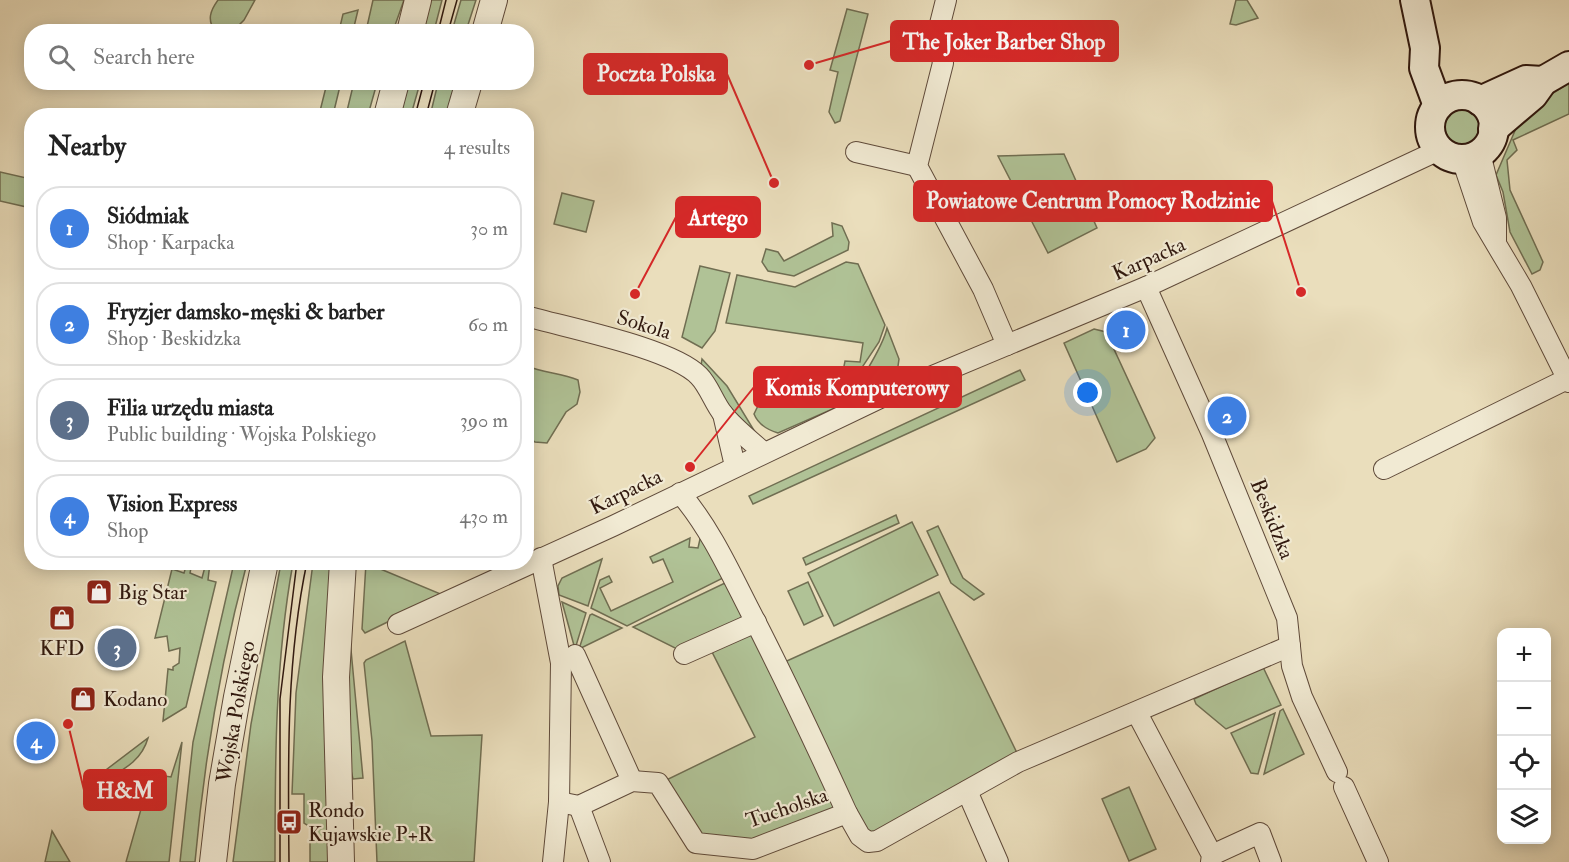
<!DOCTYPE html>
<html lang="en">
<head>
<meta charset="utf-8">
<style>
  :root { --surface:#fff; --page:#f2f2f2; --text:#222; --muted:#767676; --line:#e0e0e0; --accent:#8f2418 }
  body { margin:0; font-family:"IM FELL Double Pica",serif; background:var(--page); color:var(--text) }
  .controls { position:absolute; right:18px; bottom:18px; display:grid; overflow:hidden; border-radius:12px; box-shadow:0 3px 15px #0003 }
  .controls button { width:54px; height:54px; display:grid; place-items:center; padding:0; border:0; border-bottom:2px solid var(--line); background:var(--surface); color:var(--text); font:30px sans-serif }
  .you { position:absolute; left:1088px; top:393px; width:21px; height:21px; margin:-15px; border:4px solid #fff; border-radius:50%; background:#1a73e8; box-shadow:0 0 0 9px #1a73e833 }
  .badge { display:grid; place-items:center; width:39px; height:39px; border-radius:50%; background:var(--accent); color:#fff; font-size:20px; font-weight:700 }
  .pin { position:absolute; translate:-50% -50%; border:3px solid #fff; box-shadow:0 2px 6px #0006 }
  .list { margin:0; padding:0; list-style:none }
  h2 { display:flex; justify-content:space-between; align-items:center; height:78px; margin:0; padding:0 24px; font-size:26px }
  h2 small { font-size:20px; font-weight:400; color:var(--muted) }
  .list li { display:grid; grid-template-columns:39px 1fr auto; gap:18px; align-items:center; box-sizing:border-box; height:84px; margin:0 12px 12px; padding:0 12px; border:2px solid var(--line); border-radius:24px }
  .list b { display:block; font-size:22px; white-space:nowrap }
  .list p { margin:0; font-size:20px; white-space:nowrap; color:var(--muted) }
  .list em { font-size:20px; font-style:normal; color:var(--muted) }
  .icon { flex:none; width:33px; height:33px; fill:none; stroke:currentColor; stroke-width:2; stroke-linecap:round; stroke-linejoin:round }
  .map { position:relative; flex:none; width:1569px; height:862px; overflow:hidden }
  .search { position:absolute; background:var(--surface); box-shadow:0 3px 15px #0003; left:24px; top:24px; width:510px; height:66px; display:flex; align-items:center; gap:15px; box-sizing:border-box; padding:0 21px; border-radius:24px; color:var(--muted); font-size:22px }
  .panel { position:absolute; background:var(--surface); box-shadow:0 3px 15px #0003; left:24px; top:108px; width:510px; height:462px; border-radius:24px }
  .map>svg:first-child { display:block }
</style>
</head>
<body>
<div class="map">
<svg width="1569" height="862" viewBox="0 0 1569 862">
  <rect width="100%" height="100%" fill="#eadebc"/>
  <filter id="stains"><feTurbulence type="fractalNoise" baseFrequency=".00333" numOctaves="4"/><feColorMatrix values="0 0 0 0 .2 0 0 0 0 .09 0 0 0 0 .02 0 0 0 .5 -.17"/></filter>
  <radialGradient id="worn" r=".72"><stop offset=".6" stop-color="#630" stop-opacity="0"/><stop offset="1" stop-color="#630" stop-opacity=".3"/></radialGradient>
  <g fill="#b0c296" stroke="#706e52" stroke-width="1.5">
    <path d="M218,0H255L244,20L233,31H215C207,20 210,11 218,0Z"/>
    <path d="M373,0H404L393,31H366Z"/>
    <path d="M428,0H442L434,31L420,32Z"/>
    <path d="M461,0H476L466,31H452Z"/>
    <path d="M1236,0H1247L1258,18L1236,25L1230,24Z"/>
    <path d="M847,9L868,14L840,121L835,123L829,112L838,72L830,70Z"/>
    <path d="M358,10L353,31H339L343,14Z"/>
    <path d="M354,82L377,83L368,115H346Z"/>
    <path d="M327,83H335L340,86L333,115H319Z"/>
    <path d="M406,83H420L411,115L397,116Z"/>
    <path d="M438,83H455L448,115L430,116Z"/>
    <path d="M1569,83V114L1513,140L1517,150L1507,160L1510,190L1543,262L1540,270L1532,274L1510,232L1503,192L1496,175L1523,112Z"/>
    <circle cx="1463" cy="127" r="19"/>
    <path d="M1064,154L1097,228L1048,253L998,156Z"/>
    <path d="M0,172L31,179V208L0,201Z"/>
    <path d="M562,193L594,201L586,232L554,224Z"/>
    <path d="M832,223L842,226L849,242L848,250L794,276L768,271L762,262L766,249L778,252L784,261L833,236Z"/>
    <path d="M846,262L858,264L885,325L879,342L835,408L778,433C768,430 758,424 754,414L767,387L838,397L845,361L860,362L863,343L726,323L737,275L795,287Z"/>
    <path d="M700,266L730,273L715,331L702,348L682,337Z"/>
    <path d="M887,328L899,359L896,380L841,405C855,393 883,346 887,328Z"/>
    <path d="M1094,329L1106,332L1155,438L1146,449L1117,462L1064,343Z"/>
    <path d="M702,359L727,386L755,432C734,424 718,383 701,366Z"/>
    <path d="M527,366C543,373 561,373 578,380L580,392L577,404L566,412L547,443L535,442L527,437Z"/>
    <path d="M1020,370L1025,380L753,504L749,496Z"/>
    <path d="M896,515L899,523L806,565L803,558Z"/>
    <path d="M912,522L938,575L834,626L808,573Z"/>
    <path d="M938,526L963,578L984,594L974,600L951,583L927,531Z"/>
    <path d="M690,538L689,547L698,548L700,539H702L723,578L627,626L591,608L600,580L609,576L612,582L600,588L611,611L673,582L663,559L653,563L650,557Z"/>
    <path d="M602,559L588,606L559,595L558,586L562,578Z"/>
    <path d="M187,563H192L190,573L202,578L206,563H210L208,580L216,582L186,707L163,721L168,669L173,670V667L179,663L180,648L169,651L167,636L155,638L172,569L184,573Z"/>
    <path d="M234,563H247C221,660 204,761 195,862H180L193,742Z"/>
    <path d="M281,563H293C275,662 275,761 275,862H233L251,724Z"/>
    <path d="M313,563H334L331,862H310V827L304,823V794H292L296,693Z"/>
    <path d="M366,563L443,595L365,633L362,629Z"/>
    <path d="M808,582L823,616L804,625L788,591Z"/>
    <path d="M725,583L743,617L677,649L633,627Z"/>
    <path d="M939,592L1017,753L877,841L847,813L753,849L696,843L658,784L755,737L708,644L756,622L778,665Z"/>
    <path d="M562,602L586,613L575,649Z"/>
    <path d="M592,614L622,628L579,649L590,615Z"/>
    <path d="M350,639L363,778L353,779L346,750Z"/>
    <path d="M405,641L431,736L482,735L474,862H377L372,741L364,663L366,660Z"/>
    <path d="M1263,667L1281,705L1226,729L1196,704L1194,699Z"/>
    <path d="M1283,709L1304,754L1264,774L1280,711Z"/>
    <path d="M1275,713L1258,774L1251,773L1231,733Z"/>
    <path d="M148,738C141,763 120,771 99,784L90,782Z"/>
    <path d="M182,742L169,862H126L151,774L171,777Z"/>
    <path d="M1129,787L1156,849L1129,861L1102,799Z"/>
    <path d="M52,831L70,862H45Z"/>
  </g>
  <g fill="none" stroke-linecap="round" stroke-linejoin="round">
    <defs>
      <g id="minor">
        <path d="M946,0L937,36L943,63L917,166L983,289L1007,345"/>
        <path d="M856,152L917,166"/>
        <path d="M1480,153L1496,218V242"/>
        <path d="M1462,159L1483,222L1521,286L1569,382"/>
        <path d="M1146,287L1212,434L1287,618L1292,666L1302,697L1337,772"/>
        <path d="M526,316C567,328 672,348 699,376C709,386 714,403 723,414C734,428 750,440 763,452"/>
        <path d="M723,414L735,466"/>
        <path d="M1384,469L1567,379"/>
        <path d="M680,493C710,528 729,570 750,611C784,677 816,745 847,813L860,836L868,842L877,841L1018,762L1290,646"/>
        <path d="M541,558L561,663L559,802L553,862"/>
        <path d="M398,624L613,526L880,398L1146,287L1439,150"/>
        <path d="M684,654L756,622"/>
        <path d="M575,655L632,781"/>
        <path d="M1137,713L1212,855L1211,862"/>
        <path d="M1344,787L1378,862"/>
        <path d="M967,791L998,862"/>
        <path d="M559,802L579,806L632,781L658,783L696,843L753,849L847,813"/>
        <path d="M579,806L600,862"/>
        <path d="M1212,855L1260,833L1271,862"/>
      </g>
      <g id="tertiary">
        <path d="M410,32L418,0"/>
        <path d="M485,32L494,0"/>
        <path d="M387,116L396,82"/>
        <path d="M459,116L469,82"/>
        <path d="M213,862L222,784L237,697L265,562"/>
        <path d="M341,862L336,677L343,562"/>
      </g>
      <g id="secondary">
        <path d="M1415,0L1425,48L1424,68L1438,106"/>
        <circle cx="1462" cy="127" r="32"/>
        <path d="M1480,101L1526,80L1543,81"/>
        <path d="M1493,129L1533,95L1543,81L1569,66"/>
      </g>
    </defs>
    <use href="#minor" stroke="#5f4a3a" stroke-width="22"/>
    <use href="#tertiary" stroke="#5f4a3a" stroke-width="28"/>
    <use href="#secondary" stroke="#31190f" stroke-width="32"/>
    <use href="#minor" stroke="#f1ead3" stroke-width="20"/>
    <use href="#tertiary" stroke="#f1ead3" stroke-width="26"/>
    <use href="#secondary" stroke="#f1ead3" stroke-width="28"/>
    <g stroke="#31190f" stroke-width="1.5">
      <path d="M438,32L446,0"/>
      <path d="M448,32L457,0"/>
      <path d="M415,116L424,82"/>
      <path d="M426,116L435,82"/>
      <path d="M280,862V699L297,562"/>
      <path d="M289,862C288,762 286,661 307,562"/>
    </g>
  </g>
  <defs>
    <symbol id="shop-square" viewBox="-11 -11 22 22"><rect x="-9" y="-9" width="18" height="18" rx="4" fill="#8f2418" stroke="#f1ead3"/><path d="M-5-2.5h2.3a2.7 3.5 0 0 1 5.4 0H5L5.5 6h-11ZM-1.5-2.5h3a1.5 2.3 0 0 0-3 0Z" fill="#fff"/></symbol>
    <symbol id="bus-square" viewBox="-11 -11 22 22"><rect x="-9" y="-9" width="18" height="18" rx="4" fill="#8f2418" stroke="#f1ead3"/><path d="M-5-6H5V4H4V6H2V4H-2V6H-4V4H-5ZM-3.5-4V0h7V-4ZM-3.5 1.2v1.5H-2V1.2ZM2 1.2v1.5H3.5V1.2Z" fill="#fff"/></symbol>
  </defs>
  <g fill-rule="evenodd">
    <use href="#shop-square" x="84" y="577" width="30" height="30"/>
    <use href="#shop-square" x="47" y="603" width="30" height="30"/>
    <use href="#shop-square" x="68" y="684" width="30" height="30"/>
    <use href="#bus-square" x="274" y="807" width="30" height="30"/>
  </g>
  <g text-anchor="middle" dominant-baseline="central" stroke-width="4.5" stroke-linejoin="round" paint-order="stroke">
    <g font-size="21" fill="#31190f" stroke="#f1ead3">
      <text transform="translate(1149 259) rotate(-24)">Karpacka</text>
      <text transform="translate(644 325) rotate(17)">Sokola</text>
      <text transform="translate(626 492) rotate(-26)">Karpacka</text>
      <text transform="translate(1272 519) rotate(68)">Beskidzka</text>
      <text transform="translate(236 712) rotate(-80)">Wojska Polskiego</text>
      <text transform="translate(787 808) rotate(-19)">Tucholska</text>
    </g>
    <g font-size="21" fill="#31190f" stroke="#f1ead3" text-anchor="start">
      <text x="118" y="592">Big Star</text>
      <text x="62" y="648" text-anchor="middle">KFD</text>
      <text x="103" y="699">Kodano</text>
      <text x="308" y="810">Rondo<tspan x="308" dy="24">Kujawskie P+R</tspan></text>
    </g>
  </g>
  <path fill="none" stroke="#d62828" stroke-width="2" d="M809 65L891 41M774 183L727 74M1301 292L1272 201M635 294L676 217M690 467L754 387M68 724L84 790"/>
  <g fill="#d62828" stroke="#f1ead3" stroke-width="2">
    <circle cx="809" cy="65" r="6"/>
    <circle cx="774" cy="183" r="6"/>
    <circle cx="1301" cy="292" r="6"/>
    <circle cx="635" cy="294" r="6"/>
    <circle cx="690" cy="467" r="6"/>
    <circle cx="68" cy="724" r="6"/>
  </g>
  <g fill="#d62828" stroke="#d62828" stroke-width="2">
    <rect x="891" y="21" width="227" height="40" rx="6"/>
    <rect x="584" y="54" width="143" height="40" rx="6"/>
    <rect x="914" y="181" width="358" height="40" rx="6"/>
    <rect x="676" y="197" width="84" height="40" rx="6"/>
    <rect x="754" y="367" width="207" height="40" rx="6"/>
    <rect x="84" y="770" width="82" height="40" rx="6"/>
  </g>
  <g font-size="22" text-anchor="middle" font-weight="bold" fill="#fff">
    <text x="1004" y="49">The Joker Barber Shop</text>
    <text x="656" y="81">Poczta Polska</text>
    <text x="1093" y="208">Powiatowe Centrum Pomocy Rodzinie</text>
    <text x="718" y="225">Artego</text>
    <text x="857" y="395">Komis Komputerowy</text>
    <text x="125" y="798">H&amp;M</text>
  </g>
  <rect width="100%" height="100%" filter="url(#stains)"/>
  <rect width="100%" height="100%" fill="url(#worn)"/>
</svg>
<div class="controls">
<button>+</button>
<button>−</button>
<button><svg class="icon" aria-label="locate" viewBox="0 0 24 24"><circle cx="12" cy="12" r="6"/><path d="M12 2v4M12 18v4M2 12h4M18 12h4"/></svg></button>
<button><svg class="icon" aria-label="layers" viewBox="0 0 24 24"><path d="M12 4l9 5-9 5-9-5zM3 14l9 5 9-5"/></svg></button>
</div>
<div class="you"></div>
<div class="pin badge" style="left:1126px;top:330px;background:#3f7fe0">1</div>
<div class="pin badge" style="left:1227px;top:416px;background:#3f7fe0">2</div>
<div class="pin badge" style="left:117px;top:648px;background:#5c6f8a">3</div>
<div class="pin badge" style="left:36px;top:741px;background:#3f7fe0">4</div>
<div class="search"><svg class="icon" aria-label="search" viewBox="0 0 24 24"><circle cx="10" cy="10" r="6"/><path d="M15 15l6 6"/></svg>Search here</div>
<section class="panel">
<h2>Nearby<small>4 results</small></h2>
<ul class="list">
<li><span class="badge" style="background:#3f7fe0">1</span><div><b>Siódmiak</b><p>Shop · Karpacka</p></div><em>30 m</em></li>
<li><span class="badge" style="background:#3f7fe0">2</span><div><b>Fryzjer damsko-męski &amp; barber</b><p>Shop · Beskidzka</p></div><em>60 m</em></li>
<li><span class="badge" style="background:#5c6f8a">3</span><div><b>Filia urzędu miasta</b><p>Public building · Wojska Polskiego</p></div><em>390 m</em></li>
<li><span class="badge" style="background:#3f7fe0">4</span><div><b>Vision Express</b><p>Shop</p></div><em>430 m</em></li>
</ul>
</section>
</div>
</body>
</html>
